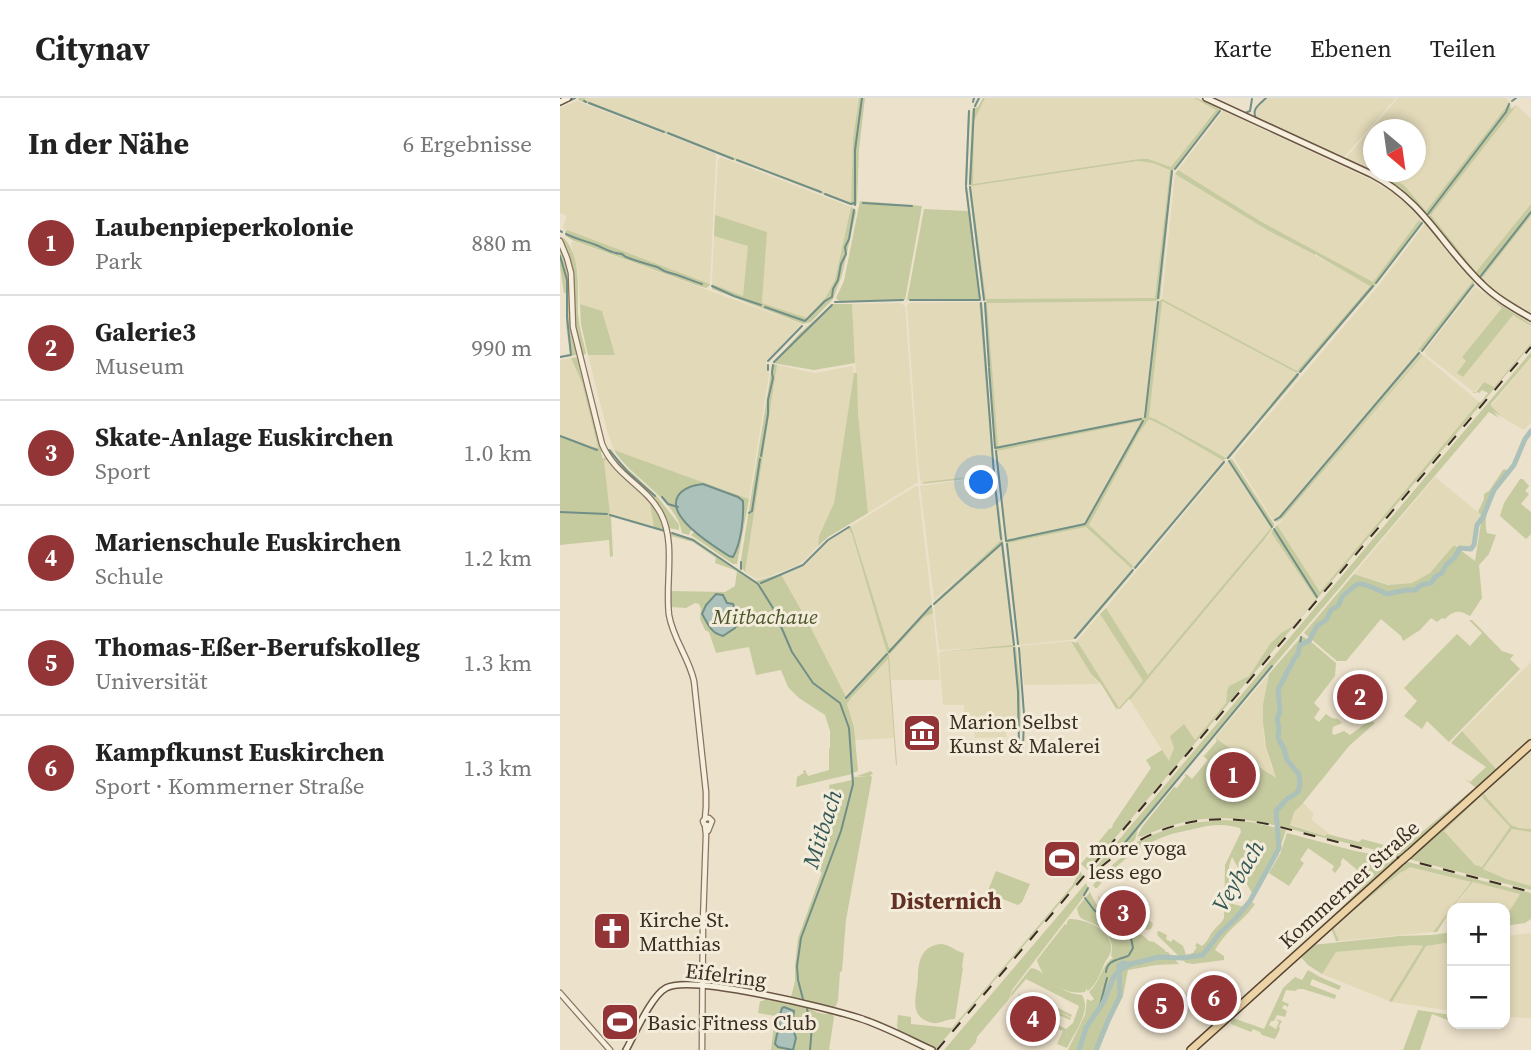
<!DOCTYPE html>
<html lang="de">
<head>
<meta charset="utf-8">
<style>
  :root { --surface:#fff; --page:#f2f2f2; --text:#222; --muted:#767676; --line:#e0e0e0; --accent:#933437 }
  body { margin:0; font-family:"Source Serif 4",serif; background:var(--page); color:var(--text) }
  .controls { position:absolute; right:21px; bottom:21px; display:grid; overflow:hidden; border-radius:14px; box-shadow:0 4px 10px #0003 }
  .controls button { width:63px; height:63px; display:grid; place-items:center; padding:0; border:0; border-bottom:2px solid var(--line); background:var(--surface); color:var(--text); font:35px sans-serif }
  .compass { position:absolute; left:803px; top:21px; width:63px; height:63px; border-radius:50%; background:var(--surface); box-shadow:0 4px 10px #0003; rotate:151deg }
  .you { position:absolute; left:422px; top:385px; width:24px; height:24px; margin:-18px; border:5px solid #fff; border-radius:50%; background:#1a73e8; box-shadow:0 0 0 10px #1a73e833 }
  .badge { display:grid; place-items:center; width:46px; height:46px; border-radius:50%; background:var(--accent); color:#fff; font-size:23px; font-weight:700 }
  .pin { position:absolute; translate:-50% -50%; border:4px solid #fff; box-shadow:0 2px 7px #0006 }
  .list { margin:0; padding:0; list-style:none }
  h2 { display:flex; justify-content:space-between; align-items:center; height:91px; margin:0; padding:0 28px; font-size:30px }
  h2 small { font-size:23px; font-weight:400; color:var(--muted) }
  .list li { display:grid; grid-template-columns:46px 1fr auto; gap:21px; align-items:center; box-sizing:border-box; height:105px; padding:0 28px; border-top:2px solid var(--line) }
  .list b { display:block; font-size:26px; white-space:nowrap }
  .list p { margin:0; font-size:23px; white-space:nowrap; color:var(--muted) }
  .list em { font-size:23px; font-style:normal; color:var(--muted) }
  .map { position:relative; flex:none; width:971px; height:952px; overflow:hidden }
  header { display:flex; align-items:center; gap:42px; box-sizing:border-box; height:98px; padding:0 35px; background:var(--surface); border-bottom:2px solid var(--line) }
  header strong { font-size:33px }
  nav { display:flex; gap:38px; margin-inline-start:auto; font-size:24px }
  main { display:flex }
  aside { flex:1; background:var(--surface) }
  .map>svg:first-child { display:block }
</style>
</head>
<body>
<header>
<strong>Citynav</strong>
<nav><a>Karte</a><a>Ebenen</a><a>Teilen</a></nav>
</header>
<main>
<aside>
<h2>In der Nähe<small>6 Ergebnisse</small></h2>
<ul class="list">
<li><span class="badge">1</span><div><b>Laubenpieperkolonie</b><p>Park</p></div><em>880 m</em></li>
<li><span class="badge">2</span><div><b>Galerie3</b><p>Museum</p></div><em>990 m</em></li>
<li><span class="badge">3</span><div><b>Skate-Anlage Euskirchen</b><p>Sport</p></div><em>1.0 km</em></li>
<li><span class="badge">4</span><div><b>Marienschule Euskirchen</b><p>Schule</p></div><em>1.2 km</em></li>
<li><span class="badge">5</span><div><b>Thomas-Eßer-Berufskolleg</b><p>Universität</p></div><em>1.3 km</em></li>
<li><span class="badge">6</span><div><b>Kampfkunst Euskirchen</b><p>Sport · Kommerner Straße</p></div><em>1.3 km</em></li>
</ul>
</aside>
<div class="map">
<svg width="971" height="952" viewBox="0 0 971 952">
  <rect width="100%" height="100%" fill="#ece1cb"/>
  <g fill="#e1d9b8">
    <path d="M25,0H299L293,41L291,105L24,2Z"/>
    <path d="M425,0H634L656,11L611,69L588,61H579L412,86L414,23Z"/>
    <path d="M707,0H836L784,59L697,19L696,11Z"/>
    <path d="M838,0H946L950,4L866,113L844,87L814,74H856V32H814V73L786,60Z"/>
    <path d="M17,3L154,55L156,58L150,186L48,149L5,132L3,129L7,118L0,115V10Z"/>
    <path d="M957,7L971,21V106L916,175L871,117Z"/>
    <path d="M663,13L811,82L835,96L854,114L860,121L813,184L700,123L618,72Z"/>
    <path d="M161,59L291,109L275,182L266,199L246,221L202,205L206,134L155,117L158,62Z"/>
    <path d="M578,63L593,65L610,71L595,200L426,201L411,88Z"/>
    <path d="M615,76L709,133L810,187L737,273L602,201Z"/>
    <path d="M971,118V216L936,194L921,182Z"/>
    <path d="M865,126L913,183L858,252L859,254L720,418L713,422L674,360L675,357L819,187Z"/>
    <path d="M154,138L189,147L183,198L152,186Z"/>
    <path d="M13,143L241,226L206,264L209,276L189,401L54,352L48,336L28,257H55L42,213L20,206L18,172L11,146Z"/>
    <path d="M915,189L943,210L902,259L907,263L902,279L953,217L971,228V245L933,290L924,284L914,294L866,257L865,253Z"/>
    <path d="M598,203L584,319L437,349L427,205Z"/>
    <path d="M601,203L607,204L737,275L666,360L595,321L589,319Z"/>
    <path d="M419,204L433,376L361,385L358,364L347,207L349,205Z"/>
    <path d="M340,205L345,208L358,384L308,415L298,315L292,206Z"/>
    <path d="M863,257L919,304L760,494L717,428Z"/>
    <path d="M971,259V325L965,331H962L940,318L931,308Z"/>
    <path d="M11,260L22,285L38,351L28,349L13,340L0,338V262Z"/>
    <path d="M217,267L255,275L293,268L294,275L274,405L259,438L258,448L245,462L236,468L210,478L196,481L185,474Z"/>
    <path d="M589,321L609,331L664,363L574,469L529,427L579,335Z"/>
    <path d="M581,323L525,425L447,442L437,353Z"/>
    <path d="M44,362H46L69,386L90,405L95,430L50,416Z"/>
    <path d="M668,363L712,430L588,578L546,510Z"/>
    <path d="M434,378L441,442L374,502L360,388Z"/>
    <path d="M875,379L921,417L916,426L911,450L908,451L902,448L898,450L894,447L870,475L852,485L831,487L794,476Z"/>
    <path d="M356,388H358L372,507L331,551L329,550L291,428Z"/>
    <path d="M526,429L572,471L514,540L509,542L459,547L448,445Z"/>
    <path d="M288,430L292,436L327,555L286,599L250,528L222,477L244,468L270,442Z"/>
    <path d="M712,434L756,501L733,528L721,535L710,546L689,578L669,588L667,593L666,605L635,643L622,628L611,637L614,650L609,663L570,602Z"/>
    <path d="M441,448L453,548L379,552L374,507Z"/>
    <path d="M373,515L380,582H331L329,557L364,519Z"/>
    <path d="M540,516L583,583L559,611L517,543Z"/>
    <path d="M511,543L531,576L539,586L464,587L460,548Z"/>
    <path d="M453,549L457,590L458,631H446V639L415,640L414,630H404V607H383L379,555L382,553Z"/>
    <path d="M328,560L334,640L295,642L294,629L287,606L291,600Z"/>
    <path d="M971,564V640L936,671L902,633Z"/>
    <path d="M709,576L703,606V625L704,641L711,668L717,681L655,640Z"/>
    <path d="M971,651V731L959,730L951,727L923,695L945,677L953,667Z"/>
    <path d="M921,698L950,729L922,769L915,767L883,732Z"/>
    <path d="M742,704L754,716L751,721L768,735L766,738L730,726L732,717Z"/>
    <path d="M952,731L971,734V788L946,781L923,771Z"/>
    <path d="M848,769L857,770L911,784L873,834L779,843L773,829Z"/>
    <path d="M913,784L941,791L960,796L945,820V810H894Z"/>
    <path d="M971,835V920L945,919V838Z"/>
    <path d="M892,844V913L832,904L866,848Z"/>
    <path d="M854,847L863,848L829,903L762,876L775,854Z"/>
  </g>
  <g fill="#c6ca9f" fill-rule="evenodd">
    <path d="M19,0H25V2L291,105L293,41L299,0H305L299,51L297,106L295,108L291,107L18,2Z"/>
    <path d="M423,0H425L414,23L413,86L579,61H588L611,69L656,12L634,0H637L661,12L617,70L613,72L600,201L596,203L427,205L438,349L584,319L598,204L602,201L737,273L810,188L758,158L756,156L755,157L709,133L615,76L618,72L700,123L813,184L859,122L863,125L814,189L741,274H737L739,278L668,361H664L665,364L663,367L576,470L572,469L573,474L517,540L509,542L515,539L572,471L526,429L448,445L459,547H458L435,353L424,205L427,203L423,201L409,89L411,87L409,85L412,14L413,10L418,9ZM578,63L593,65L610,72L595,200L426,201L411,88ZM602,203L737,275L666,360L595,321L589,319ZM589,321L609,331L664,363L574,469L529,427L579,335ZM581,323L525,425L447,442L437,353Z"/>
    <path d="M950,4L951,11L957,7L871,117L916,174L971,106V118L923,179L919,181L869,120L870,117L867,118L854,104L833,87L785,62L786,60L844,87L866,113Z"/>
    <path d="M408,12L410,14L407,88L421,202H347L364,111L408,113L405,89Z"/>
    <path d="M300,103L362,108L345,202L279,203L276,200L284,183Z"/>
    <path d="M291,109L295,111L296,114L282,177L273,201L251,224L243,226L152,191V186L183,198L188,148L154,138L155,117L207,134L202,205L247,220L266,199L275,182Z"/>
    <path d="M7,132L150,186L149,188L146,190L136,187L12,142L6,138L5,134Z"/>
    <path d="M4,140C22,160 17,191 18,216C19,229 23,242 26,255L24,257L21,256L14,226L13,185L2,142Z"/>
    <path d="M0,146L9,172L18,256L16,257L0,260V258L10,256L6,227V195H4L0,169Z"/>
    <path d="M913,183L915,187L863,253L859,252L861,256L738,401L862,256V258L717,427L760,494L919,304H921L928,295L922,292L919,295L917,294L915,295L912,294H916L924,284L934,289L971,245V247L528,772L521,766L549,731L552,730L553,726L591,670L586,662L602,652L609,663L614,650L610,638L624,626L635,642L666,605L667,593L669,588L689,578L710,546L721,535L733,528L756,501L711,434L570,602L569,601L560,611L557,610V612L541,586L531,576L511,543L516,545L517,543L559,610L583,583L540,516L546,510L588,577L711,430L669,362L672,361L714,426V428L705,441L723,420L717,424L713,422L720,418L859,254L858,252Z"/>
    <path d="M916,188L936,204L971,226V228L953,217L903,279L897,275L906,263L902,259L942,210Z"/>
    <path d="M421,204L432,349L455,547L453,548L456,549L460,588L461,631H458L457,590L453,549L385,553L453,547L441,448L374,507L373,505L441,442L434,378L361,386L365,384L433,376L419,205Z"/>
    <path d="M20,206L42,213L55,257H28L21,226Z"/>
    <path d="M273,206H292L295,265L254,272L213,265L240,235Z"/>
    <path d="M971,254V259L931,306L932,309L940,317V318L933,313L939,320L929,314L602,699V701L578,730L575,742L550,760L530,777V776Z"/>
    <path d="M18,259L43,351L41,355L43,361L46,358C64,383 101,401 105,434L51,418L53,458L50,459L49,442L0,447V338C14,339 24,348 38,350L22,285L11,260ZM44,362H46L69,386L90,405L94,429L50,416Z"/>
    <path d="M214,266L217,267L185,474L180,468L212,268Z"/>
    <path d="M294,275H297L298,315L308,415L268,439L258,448L259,438L274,405Z"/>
    <path d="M48,351H51L59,363L96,397L117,424L119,427V432L108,430L102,413L59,370L47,353Z"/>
    <path d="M54,352L189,401L177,466H173L131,437L134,434L171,459L182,401C161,391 134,377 117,400L120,416L133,433L131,432L129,437L122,435C117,402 71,380 54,352Z"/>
    <path d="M945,371L951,375C936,389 921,414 927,435L936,437L929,456L919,467L922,500L910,518C899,512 894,512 885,521L882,520L877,524L871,520L860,532L843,543L841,538L821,521L786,563H777L751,541L758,528L766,522L771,512L779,508L783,497L797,487L815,490L827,497L837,494H854L862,489L873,486L875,480L884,475L889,466L897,459L899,451L915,463L921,425L923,419L918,414L924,401V396L929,393L943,372Z"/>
    <path d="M960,381H963L969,388L965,393L969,396L961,406L971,414V436L966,441L940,418L944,405Z"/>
    <path d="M291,428L329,550H331L372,507L373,515L364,519L329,557L337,667H336L328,561L291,600L287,606L294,629L298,673L293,675L294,679L308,678H297L311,673L313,676L310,677L312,679L311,685L286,822L282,873L280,874L278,902L276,908L272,910L231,899L235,883V868L238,840L262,774L253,770C258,750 273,704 269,687L292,682V676L236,689L237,679L244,675L243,673L245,672L248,678L269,672V651L270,650V633L265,617L239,600L228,589L221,572L196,577L189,549L156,555L149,534L145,532L140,521L141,511L139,506L135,505L126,510L111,509V493L165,494L175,488L177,473L155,465L156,460L133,444L111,438V434L134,441L177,471V473H180L196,483L221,476L250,528L286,599L327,555L292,436L288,430Z"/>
    <path d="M894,447L898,450L894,457L885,467L882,474L874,478L869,485L861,486L853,492H844L829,495L823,494L816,488H808L798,484L782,496L778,506L770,511L765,520L757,526L750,540L744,535L794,476L828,487L852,485L870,475Z"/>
    <path d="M909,522H912L942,553L954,557L950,561L960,571L889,644L867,623L862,631L844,618L857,603L844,590L897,536L910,548L922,535Z"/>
    <path d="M742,538L749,542L740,545L737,555L733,560L717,594L719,604L717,610L719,615L716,621L718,630L716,640L723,650L726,663L737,674L738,690C745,677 737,674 730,663C725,656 724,648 719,640L720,629L718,622L721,615L718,595L726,577L739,555L741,547L750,543L776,565L775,578L754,605L760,611L754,620L759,624L766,616L772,620L778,621L782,625L773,629L772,635L774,637L784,633L790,637L810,622L815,625L789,648L743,705L734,714L730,727L765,738L767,736L799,744L802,741L843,752V750L912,692H913C889,715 865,737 840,759C814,751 787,745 761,739C693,721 649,708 581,739L580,738L577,739L582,729L614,689L617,690L626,678L624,677L626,676L632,681L648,662L642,657L644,658L657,643L655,640L716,680L706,649L703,625V606L709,576Z"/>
    <path d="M902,633L936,671L971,640V642L916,690L904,680L910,684L926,669L891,645Z"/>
    <path d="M971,649V651L953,667L945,677L923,695L951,727L959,730L971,731V734L952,731L923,771L946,781L971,788V792L848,761L920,696L924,700L921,695C939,679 953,665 971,649ZM921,698L950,729L922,769L915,767L884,733Z"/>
    <path d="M664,722L691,724L726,732L718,756L692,802L690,800L692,795L672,759L669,768L673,806L684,809L688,802L695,806C687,819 675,826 666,837C662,841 658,847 655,852L664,858V862L633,866L626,865L598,838L597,834L599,833L607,837L606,841L611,844L613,841L623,848L626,857L633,855L637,849L635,848L637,845L642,848C648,844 649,837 654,832C658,827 661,826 664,820L665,767L681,734L680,730C666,726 652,726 638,730C627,733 616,734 606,738C577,748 556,767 537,790H535L533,787C546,772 558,760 575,751L577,744C605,730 633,723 664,722Z"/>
    <path d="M727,735L795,753L837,761L757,834L809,782L783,760L781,763V767L775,775L772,772L774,768L748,750L740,762L744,765L729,788L709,775L720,756Z"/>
    <path d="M844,763L971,795V821L965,825L945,828V820L960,796L913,784L892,810L877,834H873L911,784L850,769L840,775L773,829L779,843H776L771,830Z"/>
    <path d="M436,773L470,786L462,804L458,807L427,795Z"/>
    <path d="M520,773L523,778L376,951L338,932L337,928L338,917L351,919V926L392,930L512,788Z"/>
    <path d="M526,785L529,792L452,892L449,901L417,939L416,944L409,952H384Z"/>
    <path d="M530,794C537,811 547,821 565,829C574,833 583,836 589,843L594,844L601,849L606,853L605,854H608L619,866L596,867L568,872L563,898L550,923L539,952H508L525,917L527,901L531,903L534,901L529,894C541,883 542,866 553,860L551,858C555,842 546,831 532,825C532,825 522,821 521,820C518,817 518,814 517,810Z"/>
    <path d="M538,798L543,802L566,810L593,825L592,826L593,827L591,831L587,832C568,823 546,819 538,798Z"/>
    <path d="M509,821C525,821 550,830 551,849C552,857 545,862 543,869C539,879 536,886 529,892L527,893V890L525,894C505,898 482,882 477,862L505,826L507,827V824Z"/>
    <path d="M892,834V844L866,848L832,904L829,903L863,848L854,847L776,854L762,876L748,867L740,858L752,847L839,838L872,837Z"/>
    <path d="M382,846C391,847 396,854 404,855L402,869L403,870L395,921C386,920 379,928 369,924C348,917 357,896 358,880C358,864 361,847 382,846Z"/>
    <path d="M472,870C493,876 492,894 522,897C532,913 514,935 507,950L497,946L503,933L490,928L491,923L472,913L475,906L458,898L459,896L490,910L492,907L512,917L511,919L493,911L511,920L510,922L487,912L485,918L493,921L495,925L506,931L513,925L519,908L466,881L450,900L452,894L470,871Z"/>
    <path d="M748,872L760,879L781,888L779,892L752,881L750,887L776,897L775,901L743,891H738L735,893L726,892L722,903L729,906L727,910V908L724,907L722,910L727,913L725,919L717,917L714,923H711L709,927L716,931L719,924L716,921L722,923L719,928L720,931L715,941L702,937L700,934L693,931L691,934L671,926V923L673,920L704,931L723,890L735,879L742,882Z"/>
    <path d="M205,900L245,908L256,914L264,916H272L274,919L269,952H211L215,918L198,915L200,903H203Z"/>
    <path d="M858,912L891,917L892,919L890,923L872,916L860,952H843Z"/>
  </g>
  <g fill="#abc1ba" stroke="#718f87" stroke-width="2">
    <path d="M143,386L178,399L183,403C184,420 181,445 173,459L169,458C155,449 105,419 118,398C123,390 134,387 143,386Z"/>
    <path d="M156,496L163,497L167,505L173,506L179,524L175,530L163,538C150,535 148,525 142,516L146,507Z"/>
    <path d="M224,909L234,913L232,928L236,940L233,952L218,949L215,946L217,936L220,932L219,921L222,910Z"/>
  </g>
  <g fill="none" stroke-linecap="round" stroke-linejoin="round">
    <g stroke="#718f87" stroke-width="2">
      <path d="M706,0C700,6 691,11 696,20L774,56"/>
      <path d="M24,3L26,4"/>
      <path d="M952,3L956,0"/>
      <path d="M413,4L414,0"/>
      <path d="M29,5L104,34"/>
      <path d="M0,7L15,0"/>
      <path d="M415,8L419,0"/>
      <path d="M685,15L690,13L692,1"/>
      <path d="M108,35L173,61"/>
      <path d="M177,62L261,94"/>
      <path d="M615,71L660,13"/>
      <path d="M410,86L414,11"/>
      <path d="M406,87L409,13"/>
      <path d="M406,89L420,202"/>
      <path d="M410,89L424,202"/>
      <path d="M265,96L291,106L294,105"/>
      <path d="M303,105L352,108"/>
      <path d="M295,107V52L302,0"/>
      <path d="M868,116L946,14L949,6"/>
      <path d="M0,133L2,134"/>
      <path d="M6,136C16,141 26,143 36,147C43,150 50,154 56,155C58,156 60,155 62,156C63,157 64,158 66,159C76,163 87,166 97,169C100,170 103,173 107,174C119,177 130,182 142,186"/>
      <path d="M0,158L7,182V219L11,257L0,259"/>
      <path d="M920,179L971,114"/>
      <path d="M816,185L862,125"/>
      <path d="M152,188L174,198L201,207"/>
      <path d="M598,200L612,73"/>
      <path d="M350,202H419"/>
      <path d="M275,204L343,202"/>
      <path d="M421,205L434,376"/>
      <path d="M425,205L429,268"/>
      <path d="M205,209L245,223L265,203L272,199L273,191L278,182L281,166L286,156L285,149L289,141L294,112"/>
      <path d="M862,253L913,187"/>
      <path d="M208,263L242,228"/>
      <path d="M214,264L272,207"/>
      <path d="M208,267V272"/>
      <path d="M429,270L435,350L581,321"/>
      <path d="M740,274L813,188"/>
      <path d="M585,319L598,204"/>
      <path d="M0,338L37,352"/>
      <path d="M49,352L67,373L95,398"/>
      <path d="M436,353L446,442"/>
      <path d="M201,358L208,316V302L213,280L212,275L213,267"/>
      <path d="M668,360L738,276"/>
      <path d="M669,363L712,429"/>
      <path d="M434,378L441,441"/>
      <path d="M102,399L108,406L118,409"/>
      <path d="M0,414L47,416"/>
      <path d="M189,415L192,413L200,361"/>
      <path d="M50,417L105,433"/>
      <path d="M715,422L720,419L859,255"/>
      <path d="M714,431L757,499"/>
      <path d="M112,435L133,442L198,486L213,510L232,554L253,585L280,605L289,630L293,686L281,733L241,840L237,868L238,882L243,901"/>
      <path d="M446,443L525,426L583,323"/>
      <path d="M442,445L454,547"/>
      <path d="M447,446L458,546"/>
      <path d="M181,464V471"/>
      <path d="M575,470L664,364"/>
      <path d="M201,485L243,467L268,442L289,429"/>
      <path d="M374,506L441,446"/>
      <path d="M515,540L573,472"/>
      <path d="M740,547L741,539"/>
      <path d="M454,550L458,594L459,649"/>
      <path d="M459,550L464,616"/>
      <path d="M329,554L371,508"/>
      <path d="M286,600L327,556"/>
      <path d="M463,649L464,622"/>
      <path d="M563,747L712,568"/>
      <path d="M533,783L542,772"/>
      <path d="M524,797L528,790"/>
      <path d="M525,800L534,812L571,840L573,850L569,857"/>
      <path d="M546,874C547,862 558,862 568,858"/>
      <path d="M247,911L252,928L250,952"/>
      <path d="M539,911L547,880"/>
    </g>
    <g stroke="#abc1ba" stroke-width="5">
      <path d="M519,952L526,930L544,903L554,878L560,872L571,866L599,859L622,860L643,857L659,836L676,820L690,803L716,756L719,750L716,713L727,701L738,694L740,686L739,676L727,662L724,651L718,640L719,630L717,621L720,614L718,592L734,561L738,556L740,547L749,543L757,528L766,522L771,512L779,507C781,499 782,498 789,493C792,491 795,486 799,486C806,485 820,493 827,496L847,492H855L861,487L871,485L875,479L882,475L886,467L895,459L900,450L911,451L914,447L917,427L923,419L934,392L954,367L965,341L971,333"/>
      <path d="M536,952L548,923L560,898L559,867L563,865L568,866"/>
    </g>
    <defs>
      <g id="tertiary">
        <path d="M0,143L7,160L11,175L13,229L42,346C56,379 86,387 101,416C116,445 105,485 109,517C113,541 129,560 134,583L146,694V709L145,721"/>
        <path d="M148,733L152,723L149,720H146L143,723L144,726L149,728"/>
        <path d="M0,895L50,952"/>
        <path d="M142,952L143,823L146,737L145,727"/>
      </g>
      <g id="secondary">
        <path d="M646,0L811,76C865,104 881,147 922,186C936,200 954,210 971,220"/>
        <path d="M0,4L8,0"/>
        <path d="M66,952C75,936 91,898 106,890C130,876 268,910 299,920C324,928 348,941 372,952"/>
      </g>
      <g id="primary">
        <path d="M849,756L971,646"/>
        <path d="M631,952L842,762"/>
      </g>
    </defs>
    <use href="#tertiary" stroke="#887460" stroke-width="7"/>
    <use href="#secondary" stroke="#6a5543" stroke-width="8"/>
    <use href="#primary" stroke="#564333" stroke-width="10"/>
    <use href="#tertiary" stroke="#f7efde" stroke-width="4.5"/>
    <use href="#secondary" stroke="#f7efde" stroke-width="5"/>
    <use href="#primary" stroke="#ecd4a6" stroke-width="7"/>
    <g stroke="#3a2d22" stroke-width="2" stroke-dasharray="12 12" stroke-linecap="butt">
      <path d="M541,769C594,724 649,712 716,728L971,794"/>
      <path d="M377,952L971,249"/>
    </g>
    <defs>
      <path id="primary-bridge" d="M842,762L849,756"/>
    </defs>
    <use href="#primary-bridge" stroke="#564333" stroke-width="10" stroke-linecap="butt"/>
    <use href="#primary-bridge" stroke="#ecd4a6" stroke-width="7"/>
  </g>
  <defs>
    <symbol id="museum-square" viewBox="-11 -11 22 22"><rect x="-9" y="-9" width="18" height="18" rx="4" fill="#933437" stroke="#f4ecda"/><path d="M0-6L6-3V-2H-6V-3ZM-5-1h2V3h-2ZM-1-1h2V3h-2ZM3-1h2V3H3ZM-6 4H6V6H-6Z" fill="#fff"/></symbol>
    <symbol id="stadium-square" viewBox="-11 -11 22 22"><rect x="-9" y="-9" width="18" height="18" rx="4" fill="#933437" stroke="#f4ecda"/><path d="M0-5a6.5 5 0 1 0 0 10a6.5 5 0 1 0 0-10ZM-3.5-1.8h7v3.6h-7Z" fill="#fff"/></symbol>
    <symbol id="church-square" viewBox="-11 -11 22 22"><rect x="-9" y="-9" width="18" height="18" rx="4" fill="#933437" stroke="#f4ecda"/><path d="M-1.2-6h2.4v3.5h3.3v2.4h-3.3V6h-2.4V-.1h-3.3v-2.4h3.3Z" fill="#fff"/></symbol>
  </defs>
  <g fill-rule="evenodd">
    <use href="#museum-square" x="340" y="613" width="44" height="44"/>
    <use href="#stadium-square" x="480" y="739" width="44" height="44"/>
    <use href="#church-square" x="30" y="811" width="44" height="44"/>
    <use href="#stadium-square" x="38" y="902" width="44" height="44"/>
  </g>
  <g text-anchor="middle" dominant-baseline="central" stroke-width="6" stroke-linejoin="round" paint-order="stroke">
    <g font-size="21" font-style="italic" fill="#4b552a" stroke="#f4ecda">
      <text x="205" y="518">Mitbachaue</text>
    </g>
    <g font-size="21" fill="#3a2d22" stroke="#f4ecda" text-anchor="start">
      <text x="389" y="623">Marion Selbst<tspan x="389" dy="24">Kunst &amp; Malerei</tspan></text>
      <text x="529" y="749">more yoga<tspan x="529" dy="24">less ego</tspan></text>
      <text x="79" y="821">Kirche St.<tspan x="79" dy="24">Matthias</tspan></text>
      <text x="87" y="924">Basic Fitness Club</text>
    </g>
    <g font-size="21" fill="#3a2d22" stroke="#f4ecda">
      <text transform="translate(789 786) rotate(-42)">Kommerner Straße</text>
      <text transform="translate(166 877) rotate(7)">Eifelring</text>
    </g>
    <g font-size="23" font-style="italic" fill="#335855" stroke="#f4ecda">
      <text transform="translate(262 731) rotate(-72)">Mitbach</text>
      <text transform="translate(678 778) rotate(-59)">Veybach</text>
    </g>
    <g font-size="23" font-weight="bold" fill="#633024" stroke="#f4ecda">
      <text x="386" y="803">Disternich</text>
    </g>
  </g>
</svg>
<div class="controls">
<button>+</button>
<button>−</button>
</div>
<svg class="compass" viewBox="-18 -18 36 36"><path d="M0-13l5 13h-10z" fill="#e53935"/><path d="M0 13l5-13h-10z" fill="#767676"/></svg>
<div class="you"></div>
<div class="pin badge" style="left:673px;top:677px">1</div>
<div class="pin badge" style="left:800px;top:599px">2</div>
<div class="pin badge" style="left:563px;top:815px">3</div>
<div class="pin badge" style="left:473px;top:921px">4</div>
<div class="pin badge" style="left:601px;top:908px">5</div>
<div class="pin badge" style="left:654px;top:900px">6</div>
</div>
</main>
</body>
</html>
